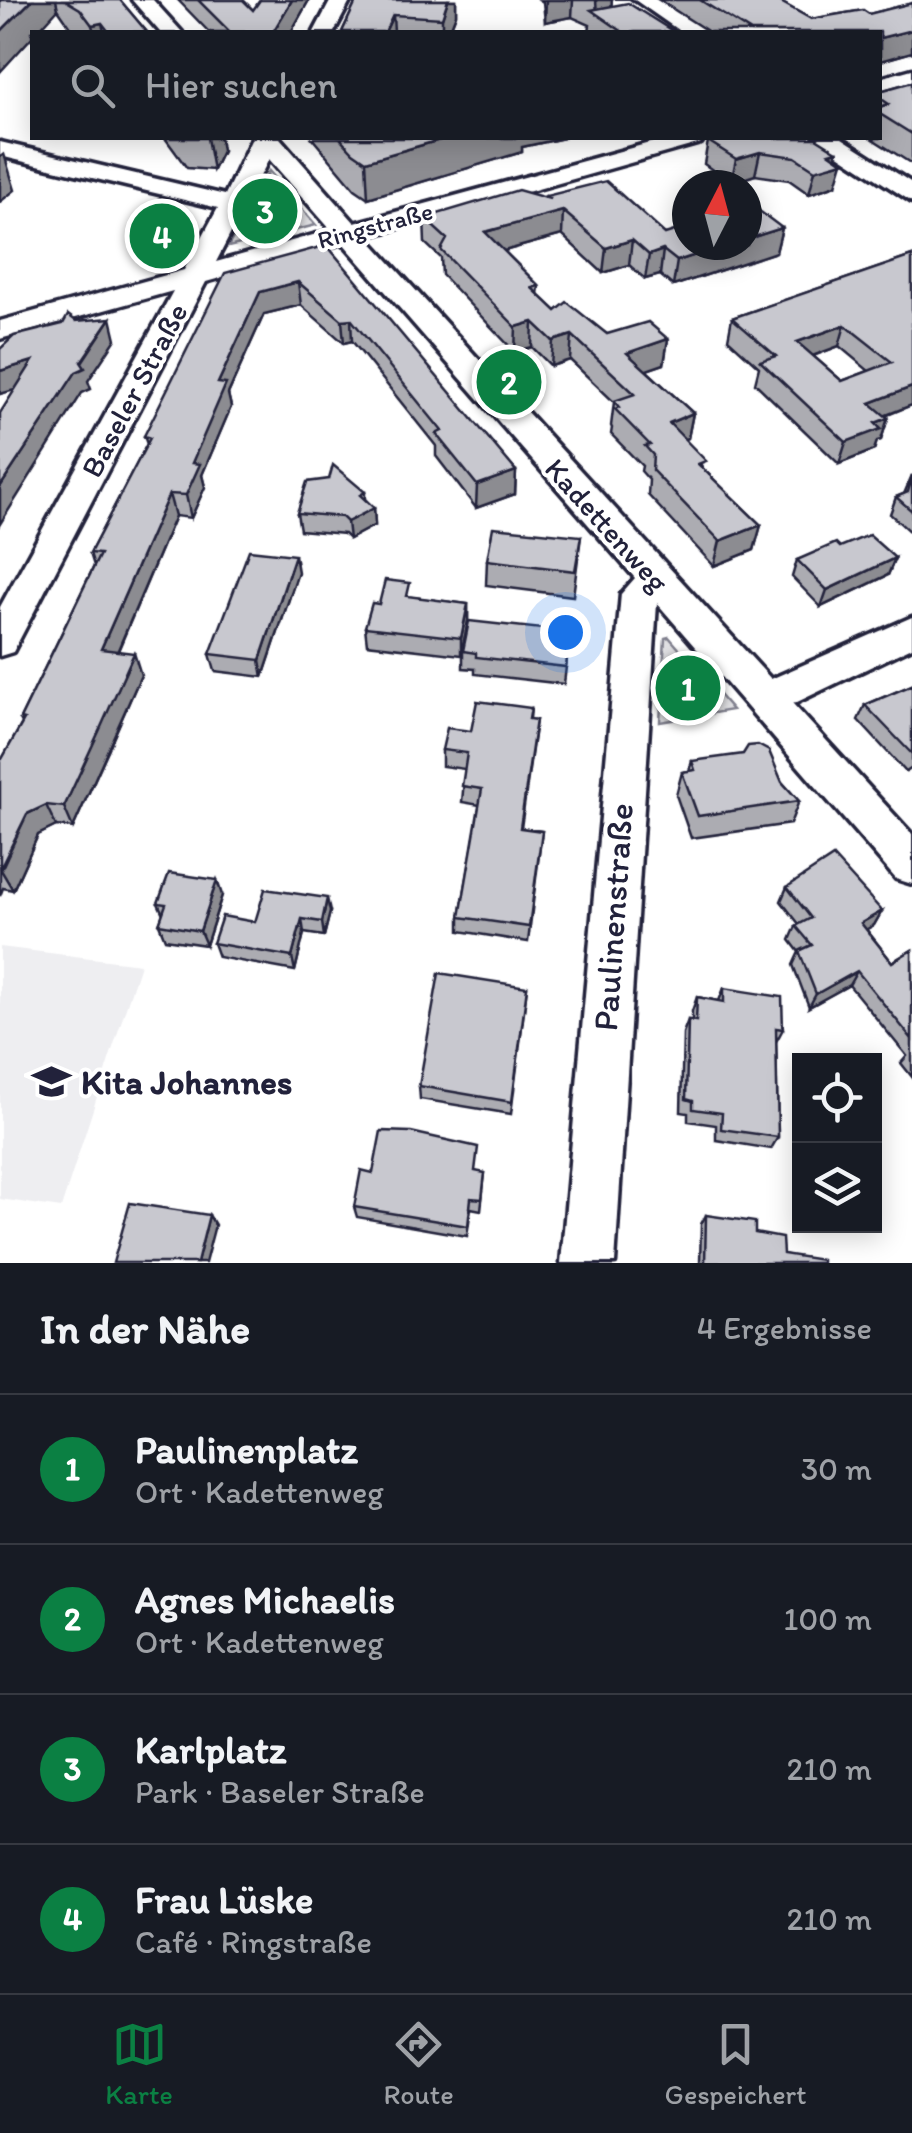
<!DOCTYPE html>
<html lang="de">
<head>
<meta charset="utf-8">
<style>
  :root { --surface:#171b24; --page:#242831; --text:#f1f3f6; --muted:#9ea1a6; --line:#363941; --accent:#0b8043 }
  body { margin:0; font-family:Itim,sans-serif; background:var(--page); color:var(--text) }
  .controls { position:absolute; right:30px; bottom:30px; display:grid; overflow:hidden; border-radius:0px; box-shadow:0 5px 25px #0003 }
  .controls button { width:90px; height:90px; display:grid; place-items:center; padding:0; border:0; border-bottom:2px solid var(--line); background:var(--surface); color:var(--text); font:50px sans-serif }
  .compass { position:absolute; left:672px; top:170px; width:90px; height:90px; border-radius:50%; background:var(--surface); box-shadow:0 5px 25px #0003; rotate:6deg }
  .you { position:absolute; left:565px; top:632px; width:35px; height:35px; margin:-25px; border:8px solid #fff; border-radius:50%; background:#1a73e8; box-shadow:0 0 0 15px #1a73e833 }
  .badge { display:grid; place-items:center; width:65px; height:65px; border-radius:50%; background:var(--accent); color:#fff; font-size:32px; font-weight:700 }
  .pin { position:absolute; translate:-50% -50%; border:5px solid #fff; box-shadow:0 2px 10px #0006 }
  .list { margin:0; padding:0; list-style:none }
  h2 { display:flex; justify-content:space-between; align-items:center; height:130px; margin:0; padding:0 40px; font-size:42px }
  h2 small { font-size:32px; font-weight:400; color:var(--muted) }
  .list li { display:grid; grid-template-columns:65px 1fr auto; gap:30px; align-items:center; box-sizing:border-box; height:150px; padding:0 40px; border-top:2px solid var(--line) }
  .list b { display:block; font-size:38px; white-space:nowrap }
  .list p { margin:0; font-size:32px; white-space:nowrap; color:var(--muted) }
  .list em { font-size:32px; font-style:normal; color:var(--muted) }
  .icon { flex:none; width:55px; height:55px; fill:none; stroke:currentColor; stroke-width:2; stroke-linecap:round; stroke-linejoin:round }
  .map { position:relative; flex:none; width:912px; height:1263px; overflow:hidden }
  .search { position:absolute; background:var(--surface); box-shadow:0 5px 25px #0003; left:30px; right:30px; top:30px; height:110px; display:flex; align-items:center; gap:25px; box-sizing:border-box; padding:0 35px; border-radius:0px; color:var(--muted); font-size:38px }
  .sheet { height:730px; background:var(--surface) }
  nav { display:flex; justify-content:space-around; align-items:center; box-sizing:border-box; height:140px; border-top:2px solid var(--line); background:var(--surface); font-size:28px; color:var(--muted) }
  nav a { display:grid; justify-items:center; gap:5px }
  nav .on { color:var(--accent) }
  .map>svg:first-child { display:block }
</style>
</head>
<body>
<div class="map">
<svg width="912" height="1263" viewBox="0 0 912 1263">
  <rect width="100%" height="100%" fill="#fff"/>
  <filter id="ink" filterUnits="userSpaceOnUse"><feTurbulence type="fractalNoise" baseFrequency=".01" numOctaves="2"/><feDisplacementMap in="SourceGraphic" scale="20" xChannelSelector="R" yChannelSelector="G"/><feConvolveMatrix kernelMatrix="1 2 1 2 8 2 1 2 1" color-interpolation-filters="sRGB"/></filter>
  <g filter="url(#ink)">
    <path fill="#eeeef1" d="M0,947L140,964L61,1208L0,1199Z"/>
    <g fill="#dfdfe2" stroke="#80808e" stroke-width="2.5">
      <path d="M269,171L316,225L228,247Z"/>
      <path d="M669,637L732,710L660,722L665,638Z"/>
    </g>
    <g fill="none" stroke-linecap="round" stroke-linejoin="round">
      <defs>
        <g id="minor">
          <path d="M132,0H153L182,32H160Z"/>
          <path d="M331,0H351L334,32H314Z"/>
          <path d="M605,0H629L675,32H651Z"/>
          <path d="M912,69V83L880,92V78Z"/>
          <path d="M252,138H280L355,223L668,138H705L701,143L367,237L771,679L912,617V647L793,704L912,834V884L896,879L657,603L615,1263H561L621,594L635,578L343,243L206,282L13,652L0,656V607L173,291L0,339V321L184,270L218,208L0,156V142L225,195ZM269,159L331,230L216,262Z"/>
          <path d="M814,138H842L912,183V202Z"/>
        </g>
      </defs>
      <use href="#minor" stroke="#22223b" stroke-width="7"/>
      <use href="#minor" fill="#fff" fill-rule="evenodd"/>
    </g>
    <g fill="#acacb2" stroke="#22223b" stroke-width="2.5" fill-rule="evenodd">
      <path d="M0,0H120L147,32H74L58,9Z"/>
      <path d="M178,0H243L253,10L309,0L291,32H209Z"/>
      <path d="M357,0H456V14L449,32H342Z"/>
      <path d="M540,0H612L611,6L674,32H589L590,25L572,17L545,22L543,2Z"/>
      <path d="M659,0H777L811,19L863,10L869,14L912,3V52L880,61V32H709Z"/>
      <path d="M912,82V164L871,138H880V91Z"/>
      <path d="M165,138H220L222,151L213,170L187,168Z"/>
      <path d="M312,138H564L522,147V152L368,198L355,189Z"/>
      <path d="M708,141L837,151L835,157L836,185L809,194L789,180L755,175L731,183L704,164Z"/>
      <path d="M546,196L665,234L782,228L776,252L673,286L660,275L645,279L629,265L603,273L562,235L504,251L539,286L538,295L556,311L607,334L668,339L664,364L646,370L693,413L688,438L685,439L704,470L761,525L754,550L714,566L648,495L649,480L641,471L642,466L611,434L612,428L611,426L614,402L570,360L551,366L532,347L515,352L442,275L441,258L425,243L424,218L546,198Z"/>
      <path d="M320,247L516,471L515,494L476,508L436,456V446L352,341L344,343L301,305L264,314L228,394L231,407L202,475L205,487L191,518L175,516L118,651L141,675L109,748L73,828L56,826L38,835L13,890L3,888L0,896V759H2L22,723L20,719L94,566L90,553L147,444L144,436Z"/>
      <path d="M912,256V405L885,416L888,418L881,440L877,441L874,450L839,464L755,383L759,367L728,339L732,318ZM839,346L869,371L842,381L813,356Z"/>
      <path d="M912,475V534L890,514L896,497L904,494Z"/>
      <path d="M365,492V499L374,508L375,525L349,539L344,534L300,530L297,513Z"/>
      <path d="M581,536L573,596L486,585L487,560Z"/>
      <path d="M840,547L895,558L888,575L821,607L792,577L797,560Z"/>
      <path d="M298,572L263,677L215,671L210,654Z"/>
      <path d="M411,597L468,604V621L461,655L367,644L365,627L379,604Z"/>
      <path d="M570,632L564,684L475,674V669L463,668V651Z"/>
      <path d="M912,685V768L906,772L858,720L865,705Z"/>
      <path d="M531,708L530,719L536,720L521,828L542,831L528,942L460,931V917L480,805L462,802L465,769L442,766V750L471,731Z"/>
      <path d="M692,761L782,782L799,801L790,824L691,838L676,795L682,772L689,771Z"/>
      <path d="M787,887L882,911L874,925L866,929L892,962L912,950V1077L901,1063L907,1056L849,985L809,1007L793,965L799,952L790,940L796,926L799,924L781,901Z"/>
      <path d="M222,895L206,945L165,939L159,924L163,914L158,903Z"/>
      <path d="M330,912L324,936L304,933L295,971L218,957L213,943L255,922Z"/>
      <path d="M527,987L511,1114L420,1099L419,1086Z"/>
      <path d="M724,988L783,1029L776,1042L778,1137L771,1149L716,1140V1125L688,1121V1113L681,1112L683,1033L688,1020H692V1011L697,997L719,1001Z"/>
      <path d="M476,1172L485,1173L481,1210L471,1208L467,1236L357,1217L354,1207L373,1173Z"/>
      <path d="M706,1215L755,1233L783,1254L822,1263H700L701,1224Z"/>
    </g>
    <g fill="#8c8c91" stroke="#22223b" stroke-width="2.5">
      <path d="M32,0H56L58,9L37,32H32V37L0,72V32Z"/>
      <path d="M292,0H309L291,32H273Z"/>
      <path d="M448,0H456V14L449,32H442V18Z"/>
      <path d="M546,0H573L572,17L545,22Z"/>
      <path d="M596,0H612L611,9L597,14Z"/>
      <path d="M393,15L394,32H385Z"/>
      <path d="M102,23L104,32H94L92,25Z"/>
      <path d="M912,30V52L880,61V38Z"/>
      <path d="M207,138H220L222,151L213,170Z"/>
      <path d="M447,138H564L522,147V152L368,198L366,161Z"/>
      <path d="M837,151L833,165L843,162L836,185L809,194L815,170L830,153Z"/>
      <path d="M760,152L755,175L731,183L736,159Z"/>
      <path d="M4,154L15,190L0,202V157Z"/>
      <path d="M563,211L562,235L485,256V232Z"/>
      <path d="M782,228L776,252L673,286L677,261L727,245H747V239Z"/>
      <path d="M632,240L629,265L603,273L606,248Z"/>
      <path d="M663,250L660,275L645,279L649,255Z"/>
      <path d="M298,282L301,305L264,314L228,394L231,407L202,475L205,487L191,518L186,495L192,463L218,383L260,292Z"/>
      <path d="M111,318L116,339L88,381L91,389L82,393L0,524V487Z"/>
      <path d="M351,319L352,341L344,343L342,320Z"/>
      <path d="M533,322L532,347L515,352L516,327Z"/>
      <path d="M845,325L839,346L791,364L797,342Z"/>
      <path d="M572,335L570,360L551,366L553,341Z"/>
      <path d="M668,339L664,364L624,378L627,353Z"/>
      <path d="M33,361L40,383L0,394V371Z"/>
      <path d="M912,387V405L863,424L870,403Z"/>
      <path d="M693,413L688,438L665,448L669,423Z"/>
      <path d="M888,418L881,440L877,441L874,450L839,464L846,442L875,423Z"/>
      <path d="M516,471L515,494L476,508L477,485Z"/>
      <path d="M169,494L175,516L109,671L101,649Z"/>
      <path d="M374,508L375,525L349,539L347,522Z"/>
      <path d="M761,525L754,550L714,566L720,541Z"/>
      <path d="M295,555L298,572L263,677L260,660Z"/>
      <path d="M895,558L888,575L821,607L827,590Z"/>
      <path d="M468,604V621L461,655V638Z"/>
      <path d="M134,653L141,675L73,828L64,807Z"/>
      <path d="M46,805L56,826L38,835L13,890L1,870L27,814Z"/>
      <path d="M217,880L222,895L206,945L200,931Z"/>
      <path d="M327,898L330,912L324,936L322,922Z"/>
      <path d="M882,911L874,925L853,937L861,923Z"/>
      <path d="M302,919L304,933L295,971L292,957Z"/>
      <path d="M857,971L849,985L809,1007L816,994Z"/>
      <path d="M209,1215L215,1225L205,1263H197Z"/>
    </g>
    <g fill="#c8c8cf" stroke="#22223b" stroke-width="2.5" fill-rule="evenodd">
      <path d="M0,0H32L0,32Z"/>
      <path d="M65,0H120L147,32H109L102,23L92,25L80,9Z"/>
      <path d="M198,0H243L253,10L260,0H292L273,32H230Z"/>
      <path d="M357,0H448L442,18L393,15L385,32H342Z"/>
      <path d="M700,0H777L811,19L863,10L869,14L912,3V30L880,38V32H751Z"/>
      <path d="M628,3L674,32H623L591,10Z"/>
      <path d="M912,82V134L880,114V107L889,104L880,98V91Z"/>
      <path d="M340,138H447L366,161L353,152Z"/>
      <path d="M719,138H816L837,151L830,153L843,162L815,170L795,157L760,152L736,159L708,141Z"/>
      <path d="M606,181L665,234L687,227V245H727L677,261L663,250L649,255L632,240L606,248L563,211L485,232L539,286L532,288L556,311L567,302L607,334L648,322L668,339L627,353L693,413L669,423L706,461L698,464L761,525L720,541L652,470L653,455L645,446L650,445L615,409L619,407L614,401L635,394L572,335L553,341L533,322L516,327L441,250L447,239L424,218L518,190L550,199L546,196Z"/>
      <path d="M754,207L782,228L747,239V209Z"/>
      <path d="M320,247L330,249L516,471L477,485L436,434L442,431L351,319L342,320L298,282L260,292L218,383L226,384L192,463L200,464L186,495L169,494L101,649L134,653L101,727L64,807L46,805L27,814L0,869V759H2L24,720L20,719L100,554L90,553L150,438L144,436L225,273Z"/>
      <path d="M912,256V387L870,403L888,418L875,423L881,429L846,442L760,361L776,356L732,318ZM845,325L892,362L842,381L797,342Z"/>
      <path d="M68,315L76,321L111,318L81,362L85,368L76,372L0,487V413L33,361L0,371V349L14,336L63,324Z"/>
      <path d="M333,465L365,492L360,495L374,508L347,522L342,517L297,513L307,482L329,479Z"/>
      <path d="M912,475V511L896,497L908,492Z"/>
      <path d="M493,527L581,536L575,571L487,560Z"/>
      <path d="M869,535L895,558L827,590L797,560L836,543L840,547Z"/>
      <path d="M249,550L295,555L260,660L210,654Z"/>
      <path d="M385,580L410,583L407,596L468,604L461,638L365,627L372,603L379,604Z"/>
      <path d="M469,621L570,632L566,667L476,657V653L463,651Z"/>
      <path d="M912,685V754L865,705Z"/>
      <path d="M477,701L531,708L529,719L536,720L520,828L542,831L529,927L460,917L482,789L462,786L467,753L442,750L447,728L471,731Z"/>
      <path d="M758,745L769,751L782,782L799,801L698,816L682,772L695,770L692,761L743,754L748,746Z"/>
      <path d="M833,857L882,911L861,923L892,962L912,950V1039L857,971L816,994L799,951L812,945L796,926L811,918L787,887Z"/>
      <path d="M169,873L217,880L200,931L159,924L166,904L158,903Z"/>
      <path d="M265,889L327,898L322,922L302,919L292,957L213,943L222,916L255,922Z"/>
      <path d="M439,973L527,987L512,1102L419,1086Z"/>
      <path d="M724,988L782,997L783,1029L776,1028L778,1137L721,1129L722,1113L693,1109V1101L686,1099L688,1020L696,1021L697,997L724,1002Z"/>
      <path d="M381,1131L411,1132L478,1147L475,1171L485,1173L482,1199L471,1198L468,1226L354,1207L361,1170L373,1173Z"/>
      <path d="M130,1203L209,1215L197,1263H113Z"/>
      <path d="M706,1215L755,1222V1233L782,1238L783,1254L822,1260V1263H705Z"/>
    </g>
  </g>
  <defs>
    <symbol id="school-bare" viewBox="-9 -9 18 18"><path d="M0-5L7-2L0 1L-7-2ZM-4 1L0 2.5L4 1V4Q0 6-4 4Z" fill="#22223b" stroke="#fff" stroke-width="2.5" paint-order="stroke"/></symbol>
  </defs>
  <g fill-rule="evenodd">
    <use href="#school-bare" x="24" y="1054" width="55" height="55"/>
  </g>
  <g text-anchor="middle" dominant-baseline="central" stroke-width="8" stroke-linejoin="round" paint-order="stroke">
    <g font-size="25" fill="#22223b" stroke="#fff">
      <text transform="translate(375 225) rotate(-15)">Ringstraße</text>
    </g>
    <g font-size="30" fill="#22223b" stroke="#fff">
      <text transform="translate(134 390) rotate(-62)">Baseler Straße</text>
      <text transform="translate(607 525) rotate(48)">Kadettenweg</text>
    </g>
    <g font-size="35" fill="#22223b" stroke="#fff">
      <text transform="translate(613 917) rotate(-86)">Paulinenstraße</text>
    </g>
    <g font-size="35" font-weight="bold" fill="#22223b" stroke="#fff" text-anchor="start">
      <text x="81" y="1082">Kita Johannes</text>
    </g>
  </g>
</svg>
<div class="controls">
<button><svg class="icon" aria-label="locate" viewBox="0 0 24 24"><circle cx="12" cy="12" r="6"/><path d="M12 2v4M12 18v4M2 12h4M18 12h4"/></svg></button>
<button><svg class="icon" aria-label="layers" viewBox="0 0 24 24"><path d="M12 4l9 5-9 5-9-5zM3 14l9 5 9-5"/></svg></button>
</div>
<svg class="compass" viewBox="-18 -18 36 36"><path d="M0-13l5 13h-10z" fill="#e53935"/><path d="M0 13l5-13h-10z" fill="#9ea1a6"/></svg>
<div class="you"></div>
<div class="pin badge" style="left:688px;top:688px">1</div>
<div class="pin badge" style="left:509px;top:382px">2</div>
<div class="pin badge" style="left:265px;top:211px">3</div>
<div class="pin badge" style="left:162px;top:236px">4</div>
<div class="search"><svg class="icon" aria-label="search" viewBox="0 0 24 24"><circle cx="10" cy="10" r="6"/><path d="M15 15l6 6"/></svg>Hier suchen</div>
</div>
<section class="sheet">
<h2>In der Nähe<small>4 Ergebnisse</small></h2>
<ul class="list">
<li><span class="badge">1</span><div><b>Paulinenplatz</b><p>Ort · Kadettenweg</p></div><em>30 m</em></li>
<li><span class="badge">2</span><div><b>Agnes Michaelis</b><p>Ort · Kadettenweg</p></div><em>100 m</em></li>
<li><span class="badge">3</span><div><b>Karlplatz</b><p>Park · Baseler Straße</p></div><em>210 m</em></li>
<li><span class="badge">4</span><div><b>Frau Lüske</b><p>Café · Ringstraße</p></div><em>210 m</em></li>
</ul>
</section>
<nav>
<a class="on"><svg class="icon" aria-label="map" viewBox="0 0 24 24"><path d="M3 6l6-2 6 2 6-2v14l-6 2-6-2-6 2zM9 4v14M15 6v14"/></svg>Karte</a>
<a><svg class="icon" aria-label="directions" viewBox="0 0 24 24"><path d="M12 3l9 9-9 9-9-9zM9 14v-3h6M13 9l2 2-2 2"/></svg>Route</a>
<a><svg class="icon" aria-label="saved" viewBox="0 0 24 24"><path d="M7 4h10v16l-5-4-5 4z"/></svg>Gespeichert</a>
</nav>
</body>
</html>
